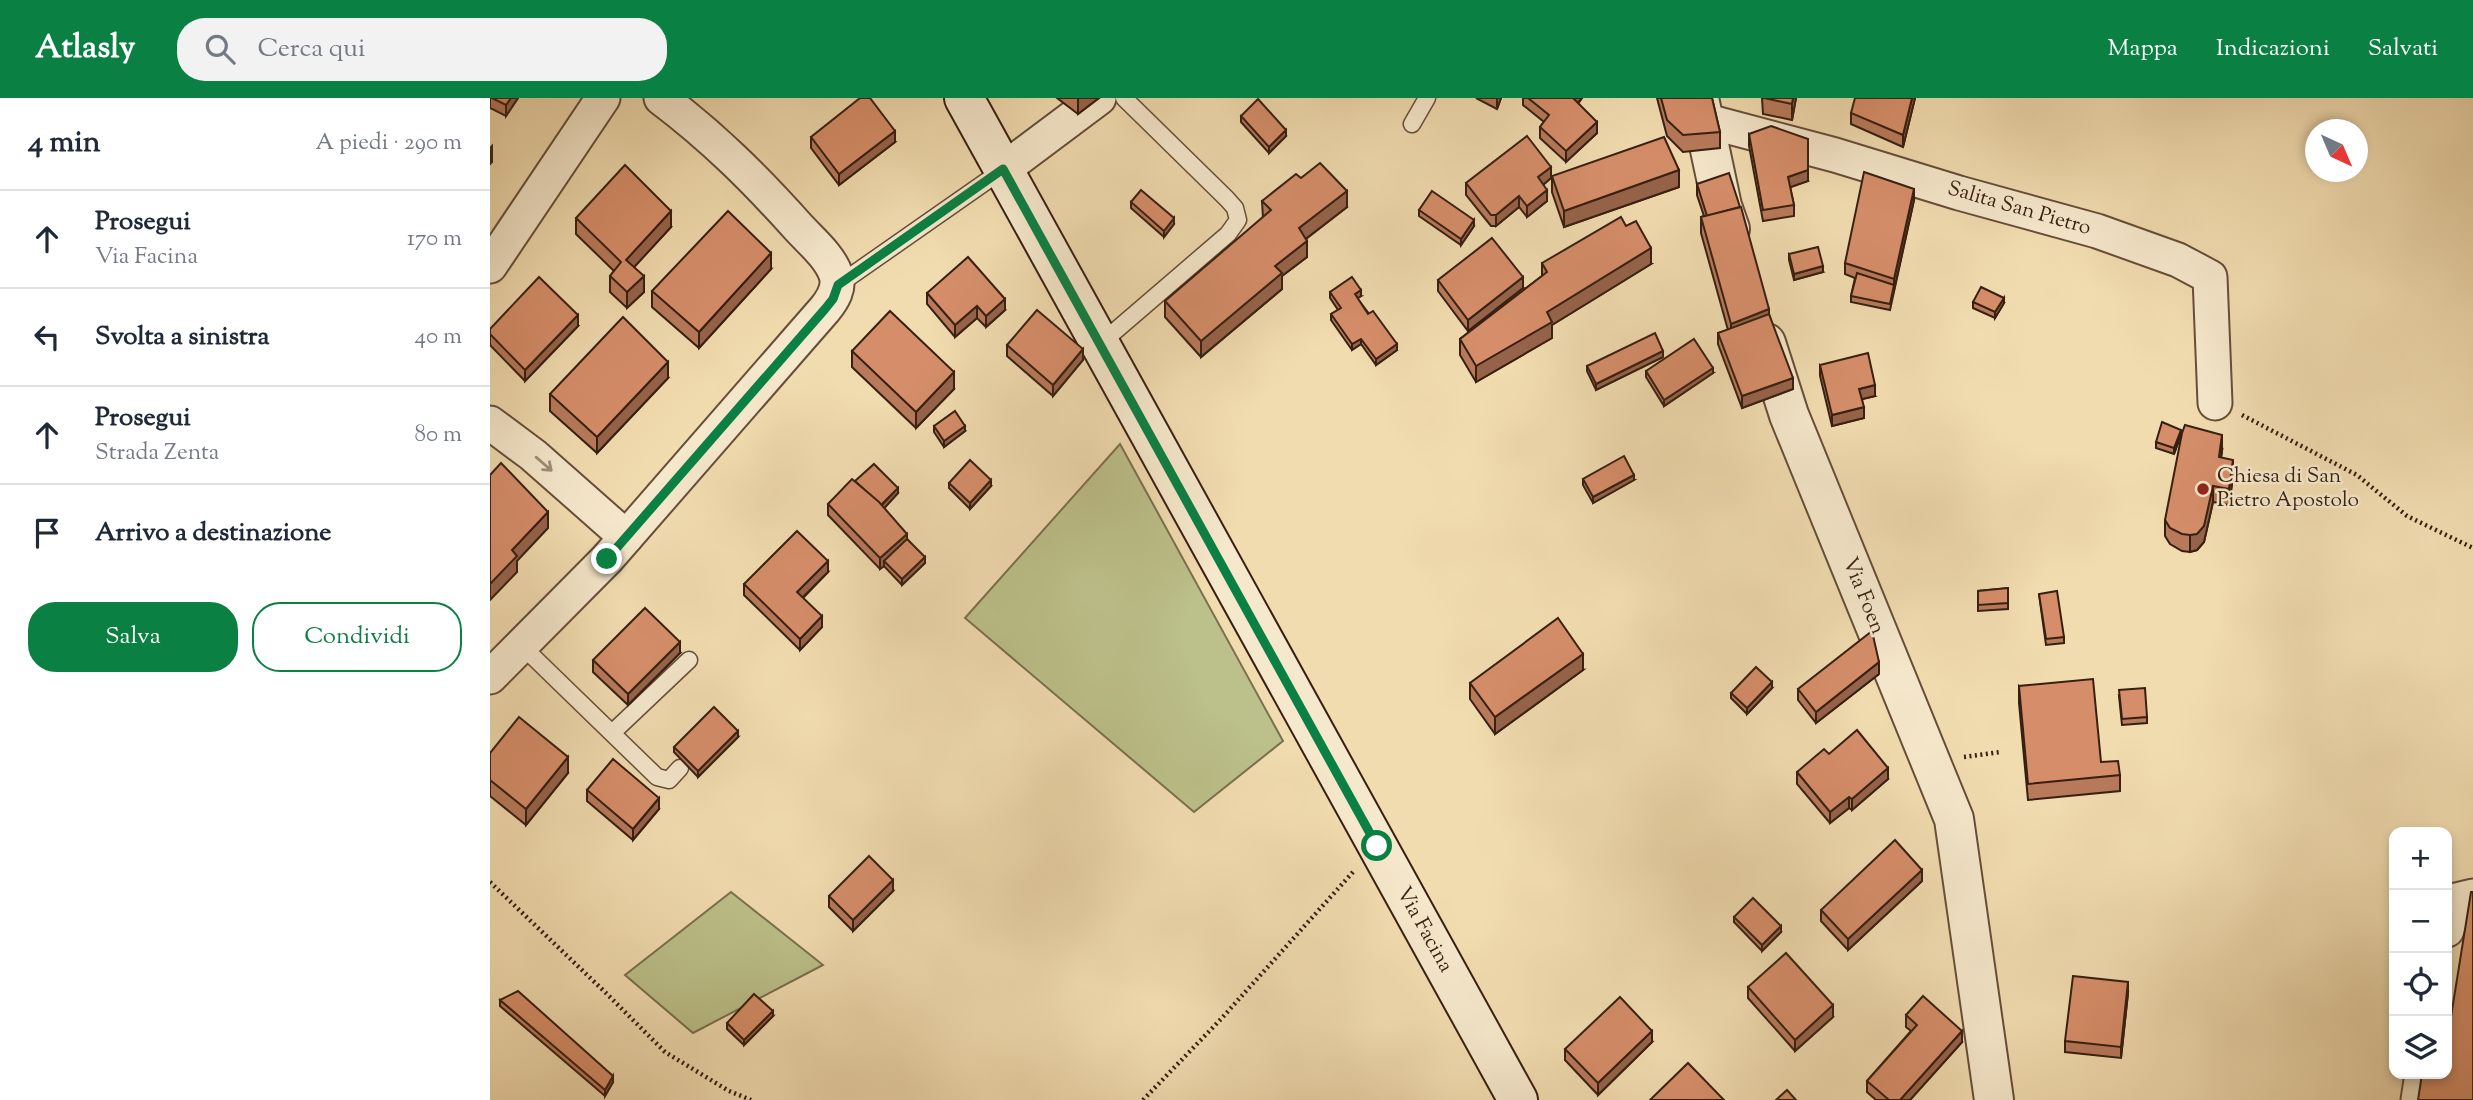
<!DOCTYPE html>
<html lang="it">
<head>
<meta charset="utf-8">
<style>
  :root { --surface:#fff; --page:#f2f2f3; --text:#1f2937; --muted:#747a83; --line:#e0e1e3; --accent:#0b8043 }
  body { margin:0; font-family:"Sorts Mill Goudy",serif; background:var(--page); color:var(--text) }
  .controls { position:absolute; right:21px; bottom:21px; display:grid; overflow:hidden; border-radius:14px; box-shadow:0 4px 10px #0003 }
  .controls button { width:63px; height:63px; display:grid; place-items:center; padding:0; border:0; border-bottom:2px solid var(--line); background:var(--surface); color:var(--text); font:35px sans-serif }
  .compass { position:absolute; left:1815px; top:21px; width:63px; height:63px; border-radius:50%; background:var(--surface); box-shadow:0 4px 10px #0003; rotate:136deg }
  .stop { position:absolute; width:21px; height:21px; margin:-16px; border:5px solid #0b8043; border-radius:50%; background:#fff }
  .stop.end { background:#0b8043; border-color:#fff; box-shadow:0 2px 7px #0008 }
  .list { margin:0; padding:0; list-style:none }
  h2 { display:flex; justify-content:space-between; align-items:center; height:91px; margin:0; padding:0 28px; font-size:30px }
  h2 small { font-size:23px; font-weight:400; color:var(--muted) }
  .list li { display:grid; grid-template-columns:46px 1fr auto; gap:21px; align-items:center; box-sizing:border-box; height:98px; padding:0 28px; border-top:2px solid var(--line) }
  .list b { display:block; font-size:26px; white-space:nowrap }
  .list p { margin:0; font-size:23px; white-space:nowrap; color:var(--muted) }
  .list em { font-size:23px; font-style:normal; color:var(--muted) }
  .actions { display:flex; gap:14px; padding:21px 28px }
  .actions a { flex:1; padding:16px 0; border:2px solid var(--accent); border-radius:28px; text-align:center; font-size:24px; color:var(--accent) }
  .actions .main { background:var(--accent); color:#fff }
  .icon { flex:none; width:38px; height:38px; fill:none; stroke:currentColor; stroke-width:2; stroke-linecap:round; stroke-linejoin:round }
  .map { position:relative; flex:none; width:1983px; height:1002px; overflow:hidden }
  header { display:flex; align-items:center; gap:42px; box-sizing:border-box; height:98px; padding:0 35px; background:var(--accent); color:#fff }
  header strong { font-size:33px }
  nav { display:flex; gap:38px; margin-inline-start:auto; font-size:24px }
  .search { width:490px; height:63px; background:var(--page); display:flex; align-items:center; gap:18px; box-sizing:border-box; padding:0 24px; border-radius:28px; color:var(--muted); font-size:26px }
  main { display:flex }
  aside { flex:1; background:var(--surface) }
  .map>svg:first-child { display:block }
</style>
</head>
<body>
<header>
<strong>Atlasly</strong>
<div class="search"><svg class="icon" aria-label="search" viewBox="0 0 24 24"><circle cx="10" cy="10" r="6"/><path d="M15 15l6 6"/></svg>Cerca qui</div>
<nav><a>Mappa</a><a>Indicazioni</a><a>Salvati</a></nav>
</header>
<main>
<aside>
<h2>4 min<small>A piedi · 290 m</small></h2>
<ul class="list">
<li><svg class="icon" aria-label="ahead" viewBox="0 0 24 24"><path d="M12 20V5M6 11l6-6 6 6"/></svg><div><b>Prosegui</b><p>Via Facina</p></div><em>170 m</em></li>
<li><svg class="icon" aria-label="left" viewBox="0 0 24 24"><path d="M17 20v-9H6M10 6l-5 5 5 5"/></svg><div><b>Svolta a sinistra</b></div><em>40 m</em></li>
<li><svg class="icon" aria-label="ahead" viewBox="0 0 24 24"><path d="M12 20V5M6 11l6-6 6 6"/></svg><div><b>Prosegui</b><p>Strada Zenta</p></div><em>80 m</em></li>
<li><svg class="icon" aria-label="arrive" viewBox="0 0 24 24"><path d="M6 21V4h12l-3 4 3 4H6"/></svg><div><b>Arrivo a destinazione</b></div></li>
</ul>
<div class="actions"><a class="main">Salva</a><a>Condividi</a></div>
</aside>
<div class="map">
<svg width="1983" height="1002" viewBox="0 0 1983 1002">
  <rect width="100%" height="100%" fill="#f1dcb0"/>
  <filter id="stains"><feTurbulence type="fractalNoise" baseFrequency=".00286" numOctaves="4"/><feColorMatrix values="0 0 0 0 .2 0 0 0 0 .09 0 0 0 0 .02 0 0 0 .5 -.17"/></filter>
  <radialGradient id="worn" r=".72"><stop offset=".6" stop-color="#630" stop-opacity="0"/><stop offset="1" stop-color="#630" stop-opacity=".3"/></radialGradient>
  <g fill="#bcc08a" stroke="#7a704e" stroke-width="2">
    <path d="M630,346L793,643L704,714L475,520Z"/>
    <path d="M241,794L333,867L203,935L135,877Z"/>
  </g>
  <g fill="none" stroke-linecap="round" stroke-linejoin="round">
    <defs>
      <g id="service">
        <path d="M922,26L937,0"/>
        <path d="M348,187L514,71"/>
        <path d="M610,246L738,136L748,122L745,110L737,101L634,0"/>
        <path d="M31,547L167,679L179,682L190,670"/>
        <path d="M122,635L199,562"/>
      </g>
      <g id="minor">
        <path d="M1213,22L1345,57L1469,95L1607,133L1688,162L1720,179L1725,305"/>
        <path d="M514,71L609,0"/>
        <path d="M0,168L113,0"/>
        <path d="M0,325L43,357L136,439"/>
        <path d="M0,579L117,461L335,211C343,201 350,190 346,177C340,159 322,144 309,130C265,81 224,40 171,0"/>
        <path d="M1957,832L1966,802L1983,798"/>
        <path d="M1928,1002L1932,976"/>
      </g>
      <g id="tertiary">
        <path d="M1209,0L1232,108L1240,131"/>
        <path d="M1276,245L1299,317L1464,721L1504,1002"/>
      </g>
      <path id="secondary" d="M474,0L1028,1002"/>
    </defs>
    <use href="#service" stroke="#664e39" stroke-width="19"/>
    <use href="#minor" stroke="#664e39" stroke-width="37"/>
    <use href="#tertiary" stroke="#664e39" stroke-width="42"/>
    <use href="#secondary" stroke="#371f11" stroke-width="42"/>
    <g stroke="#371f11" stroke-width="4.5" stroke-dasharray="2 3.5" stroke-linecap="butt">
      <path d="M1752,317L1867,377L1917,418L1983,450"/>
      <path d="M1474,659L1511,654"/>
      <path d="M0,784L117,896L175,954L239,993L261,1002"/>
      <path d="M653,1002L731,921L863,774"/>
    </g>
    <use href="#service" stroke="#f6e8cc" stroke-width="16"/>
    <use href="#minor" stroke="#f6e8cc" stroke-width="33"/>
    <use href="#tertiary" stroke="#f6e8cc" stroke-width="38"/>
    <use href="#secondary" stroke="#f6e8cc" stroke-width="38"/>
  </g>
  <g fill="#b87a5b" stroke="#371f11" stroke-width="2">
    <path d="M0,0H28L16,18L0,10Z"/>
    <path d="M567,0H609L588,16Z"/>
    <path d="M986,0H1011L1007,11Z"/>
    <path d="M1033,0H1092L1088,6L1107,35L1076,64L1050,40V29L1054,24L1033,7Z"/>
    <path d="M1167,0H1222L1230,34V50L1193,54L1177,38Z"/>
    <path d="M1272,0H1306L1302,22L1273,16Z"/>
    <path d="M1425,0L1413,49L1361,26V15Z"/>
    <path d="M751,18L796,38L779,55L751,24Z"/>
    <path d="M1259,36L1318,83L1300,89L1304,107V118L1273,123L1259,48Z"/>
    <path d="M321,39L405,44L349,87L321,50Z"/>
    <path d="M1062,78L1189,89L1074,129L1062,94Z"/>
    <path d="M811,80L857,109L816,141L817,159L792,178V191L711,259L675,219V203L773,120L772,103Z"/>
    <path d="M1061,80L1053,87L1057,103L1037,119L1029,109L1006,128H1001L976,97V85Z"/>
    <path d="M1207,86L1279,216L1303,291L1252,310L1228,246V235L1238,232L1211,135V119L1214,118L1207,97Z"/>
    <path d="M1424,102L1400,212L1361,204V198L1365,180L1355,176V165Z"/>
    <path d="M641,104L684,126L674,139L641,110Z"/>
    <path d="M929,112L984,128L971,147L929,118Z"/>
    <path d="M86,120L181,129L144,169L154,194L137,210L120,194V178L124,173L86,136Z"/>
    <path d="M1299,156L1333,174L1304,182L1299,162Z"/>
    <path d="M1052,165L1161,166L1062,227V240L986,284L970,257V241L1052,178Z"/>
    <path d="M281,171L209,250L162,209V193Z"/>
    <path d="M948,182L1033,190L978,233L948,193Z"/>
    <path d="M840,194L871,198L867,200L907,252L886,267L871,246L862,252L841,222V216L848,212L840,200Z"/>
    <path d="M437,195L515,212L496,229L487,220L465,239L437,206Z"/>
    <path d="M1483,204L1514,205L1505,220L1483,210Z"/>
    <path d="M88,228L35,283L0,247V231Z"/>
    <path d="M517,247L593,262L563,298L517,258Z"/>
    <path d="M362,253L464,291L426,330L362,269Z"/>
    <path d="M1173,259L1106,292L1097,273V268Z"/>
    <path d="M1330,267L1385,298L1372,301L1374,320L1342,328L1330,278Z"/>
    <path d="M1156,273L1223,275L1174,308L1156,279Z"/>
    <path d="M178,280L107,355L60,313V296Z"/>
    <path d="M444,328L475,333L454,349L444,334Z"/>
    <path d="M1691,337L1684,356L1666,350V344Z"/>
    <path d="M1732,353L1731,359L1743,379L1739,407L1723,404L1714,444L1707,452L1700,454L1692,453L1680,446L1675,438V422Z"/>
    <path d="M1093,381L1144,382L1103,405L1093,387Z"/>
    <path d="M365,383L408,395L394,410L435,465L412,487L394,468L390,471L338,417V406Z"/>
    <path d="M459,385L501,388L480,411L459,390Z"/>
    <path d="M338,474L313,500L332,529L310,552L254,497V486Z"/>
    <path d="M1518,490V511L1488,513V493Z"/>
    <path d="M1549,496L1574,539V545L1556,547Z"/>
    <path d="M190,555L138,607L103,574V562Z"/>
    <path d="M1093,572L1005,636L980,601V585Z"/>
    <path d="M1389,576L1326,625L1308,602V591Z"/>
    <path d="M1529,588L1611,664L1630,677V693L1538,702L1529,605Z"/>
    <path d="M1282,590L1257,616L1241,600V595Z"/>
    <path d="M1629,598L1657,619V625L1632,627Z"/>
    <path d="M248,639L208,679L184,654V649Z"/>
    <path d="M0,655L78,675L36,727L0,698Z"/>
    <path d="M1339,656L1398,681L1362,712L1359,710L1340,725L1307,686V674Z"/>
    <path d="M97,692L169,711L143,742L97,703Z"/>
    <path d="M1432,783L1358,852L1331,823V812Z"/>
    <path d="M403,793L363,833L339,809V798Z"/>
    <path d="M1244,819L1291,834L1272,853L1244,824Z"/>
    <path d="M1258,889L1343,919L1305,953L1258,900Z"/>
    <path d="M1638,895L1631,960L1575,954V943Z"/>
    <path d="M10,902L123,984L115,998L10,908Z"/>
    <path d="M1416,917L1472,944L1420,1002H1386L1377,994V983L1421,933L1416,929Z"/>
    <path d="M283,918L254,947L237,931V925Z"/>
    <path d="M1162,944L1108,997L1075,962V951Z"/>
  </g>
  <g fill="#96634a" stroke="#371f11" stroke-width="2">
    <path d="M21,0H28L16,18V7Z"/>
    <path d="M588,0H609L588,16Z"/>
    <path d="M1007,0H1011L1007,11Z"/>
    <path d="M1083,0H1092L1082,12Z"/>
    <path d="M1303,0H1306L1302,22V6Z"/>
    <path d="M1422,0H1425L1413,49V37Z"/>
    <path d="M1107,24V35L1076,64V53Z"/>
    <path d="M796,32V38L779,55V49Z"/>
    <path d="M405,33V44L349,87V76Z"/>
    <path d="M2,48V64L0,66V50Z"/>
    <path d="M1061,69V80L1048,91V79Z"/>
    <path d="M1189,72V89L1074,129V113Z"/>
    <path d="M1318,72V83L1298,90V79Z"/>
    <path d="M1424,91V102L1404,192V181Z"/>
    <path d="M1057,92V103L1037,119V108Z"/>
    <path d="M857,93V109L809,146V130Z"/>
    <path d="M1029,98V109L1006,128V117Z"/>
    <path d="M181,113V129L136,178V162Z"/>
    <path d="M684,120V126L674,139V133Z"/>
    <path d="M984,122V128L971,147V141Z"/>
    <path d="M817,143V159L792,178V191L711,259V243L785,168Z"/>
    <path d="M1161,150V166L1062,227V240L986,284V268L1057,214Z"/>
    <path d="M281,155V171L209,250V234Z"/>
    <path d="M1333,168V174L1304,182V176Z"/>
    <path d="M154,178V194L137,210V194Z"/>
    <path d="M1033,179V190L978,233V222Z"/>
    <path d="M871,192V198L865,202V196Z"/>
    <path d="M1514,200V205L1505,220V214Z"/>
    <path d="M515,201V212L496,229V218Z"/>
    <path d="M487,208V220L465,239V227Z"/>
    <path d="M1279,211V227L1241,242V226Z"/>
    <path d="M88,217V228L35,283V272Z"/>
    <path d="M871,241V246L862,252V246Z"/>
    <path d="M907,246V252L886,267V261Z"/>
    <path d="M593,251V262L563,298V287Z"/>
    <path d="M1173,253V259L1106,292V286Z"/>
    <path d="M178,264V280L107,355V339Z"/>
    <path d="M1223,270V275L1174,308V302Z"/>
    <path d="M464,274V291L426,330V314Z"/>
    <path d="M1303,280V291L1252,310V298Z"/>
    <path d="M1385,287V298L1369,302V291Z"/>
    <path d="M1374,309V320L1342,328V317Z"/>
    <path d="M475,328V333L454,349V343Z"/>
    <path d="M1691,332V337L1684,356V350Z"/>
    <path d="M1732,337V353L1729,375V359Z"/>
    <path d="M1743,362V379L1739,407V391Z"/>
    <path d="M1144,377V382L1103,405V399Z"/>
    <path d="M501,382V388L480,411V405Z"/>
    <path d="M1723,388V404L1714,444L1707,452L1700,454V437Z"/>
    <path d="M408,390V395L389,416V410Z"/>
    <path d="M58,414V430L27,463V474L0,502V486L22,452Z"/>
    <path d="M417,436V447L394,463V468L390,471V460Z"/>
    <path d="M435,459V465L412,487V481Z"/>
    <path d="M338,463V474L307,505V494Z"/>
    <path d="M332,518V529L310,552V541Z"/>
    <path d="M190,544V555L138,607V596Z"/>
    <path d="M1093,556V572L1005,636V619Z"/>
    <path d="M1389,564V576L1326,625V614Z"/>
    <path d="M1282,584V590L1257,616V610Z"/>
    <path d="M248,633V639L208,679V673Z"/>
    <path d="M78,659V675L36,727V711Z"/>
    <path d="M1398,670V681L1362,712V701Z"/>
    <path d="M1359,699V710L1340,725V714Z"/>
    <path d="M169,700V711L143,742V731Z"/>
    <path d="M1432,772V783L1358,852V841Z"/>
    <path d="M403,782V793L363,833V822Z"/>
    <path d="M1291,828V834L1272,853V847Z"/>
    <path d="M1638,884V895L1631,960V949Z"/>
    <path d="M1343,907V919L1305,953V942Z"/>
    <path d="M283,913V918L254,947V942Z"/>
    <path d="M1162,933V944L1108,997V985Z"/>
    <path d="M1472,933V944L1420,1002H1410Z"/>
    <path d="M123,978V984L115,998V992Z"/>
  </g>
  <g fill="#d68e6a" stroke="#371f11" stroke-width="2">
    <path d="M2,0H21L16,7Z"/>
    <path d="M370,0H380L405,33L349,76L321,39Z"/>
    <path d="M1038,0H1083L1107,24L1076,53L1050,29L1059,17Z"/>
    <path d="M1171,0H1222L1230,34L1193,37L1177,22Z"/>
    <path d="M1274,0H1303L1302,6Z"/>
    <path d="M1365,0H1422L1413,37L1361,15Z"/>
    <path d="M768,1L796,32L779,49L751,18Z"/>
    <path d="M1281,28L1318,41V72L1298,79L1304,107L1273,112L1259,36Z"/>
    <path d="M1037,38L1061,69L1048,79L1057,92L1037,108L1029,98L1006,117H1001L976,85Z"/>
    <path d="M1174,39L1189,72L1074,113L1062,78Z"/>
    <path d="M830,65L857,93L809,130L817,143L785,168L792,175L711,243L675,203L781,112L772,103L806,76L811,80Z"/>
    <path d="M135,67L181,113L136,162L154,178L137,194L120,178L131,164L86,120Z"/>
    <path d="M1374,74L1424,91L1404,181L1355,165Z"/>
    <path d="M1239,75L1250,109L1217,118L1207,86Z"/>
    <path d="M651,92L684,120L674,133L641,104Z"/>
    <path d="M942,93L984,122L971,141L929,112Z"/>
    <path d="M1251,109L1279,211L1241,226L1211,119Z"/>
    <path d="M238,113L281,155L209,234L162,193Z"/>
    <path d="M1131,119L1136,128L1146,123L1161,150L1057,214L1062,224L986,268L970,241L1057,174L1052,165Z"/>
    <path d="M1002,140L1033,179L978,222L948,182Z"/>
    <path d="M1328,149L1333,168L1304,176L1299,156Z"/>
    <path d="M478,159L515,201L496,218L487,208L465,227L437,195Z"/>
    <path d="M1367,175L1404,187L1400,206L1361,198Z"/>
    <path d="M49,179L88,217L35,272L0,236V231Z"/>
    <path d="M862,179L871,192L865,196L878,216L883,213L907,246L886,261L871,241L862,246L841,216L851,210L840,194Z"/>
    <path d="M1491,189L1514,200L1505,214L1483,204Z"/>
    <path d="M547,212L593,251L563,287L517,247Z"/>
    <path d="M400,213L464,274L426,314L362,253Z"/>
    <path d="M1279,216L1303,280L1252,298L1228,235Z"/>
    <path d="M133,219L178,264L107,339L60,296Z"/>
    <path d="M1165,235L1173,253L1106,286L1097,268Z"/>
    <path d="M1204,241L1223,270L1174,302L1156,273Z"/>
    <path d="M1378,255L1385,287L1369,291L1374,309L1342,317L1330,267Z"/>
    <path d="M465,313L475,328L454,343L444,328Z"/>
    <path d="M1672,324L1691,332L1684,350L1666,344Z"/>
    <path d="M1695,327L1732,337L1729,359L1743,362L1739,391L1723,388L1714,428L1707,436L1700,437L1692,436L1680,430L1675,422L1692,335Z"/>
    <path d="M1134,358L1144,377L1103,399L1093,381Z"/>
    <path d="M480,362L501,382L480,405L459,385Z"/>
    <path d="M11,365L58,414L22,452L27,458L0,486V377Z"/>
    <path d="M384,366L408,390L391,407L365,383Z"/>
    <path d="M362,381L389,404L417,436L390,460L338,406Z"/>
    <path d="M307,433L338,463L307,494L332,518L310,541L254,486Z"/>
    <path d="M417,441L435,459L412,481L394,463Z"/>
    <path d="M1518,490V505L1488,507V493Z"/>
    <path d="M1567,493L1574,539L1556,541L1549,496Z"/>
    <path d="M155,510L190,544L138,596L103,562Z"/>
    <path d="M1068,520L1093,556L1005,619L980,585Z"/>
    <path d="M1382,533L1389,564L1326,614L1308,591Z"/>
    <path d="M1266,569L1282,584L1257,610L1241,595Z"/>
    <path d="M1603,581L1611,664L1628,663L1630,677L1538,686L1529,588Z"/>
    <path d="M1655,590L1657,619L1632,621L1629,592Z"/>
    <path d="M224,609L248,633L208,673L184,649Z"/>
    <path d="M29,619L78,659L36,711L0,682V655Z"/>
    <path d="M1367,632L1398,670L1362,701L1359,699L1340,714L1307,674L1334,651L1339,656Z"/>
    <path d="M123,661L169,700L143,731L97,692Z"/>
    <path d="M1405,742L1432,772L1358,841L1331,812Z"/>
    <path d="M379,758L403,782L363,822L339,798Z"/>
    <path d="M1981,794H1983V1002H1928L1932,976H1957V931H1959Z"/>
    <path d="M1263,800L1291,828L1272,847L1244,819Z"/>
    <path d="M1296,855L1343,907L1305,942L1258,889Z"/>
    <path d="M1583,878L1638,884L1631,949L1575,943Z"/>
    <path d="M28,893L123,978L115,992L10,902Z"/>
    <path d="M264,896L283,913L254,942L237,925Z"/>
    <path d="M1433,898L1472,933L1410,1002H1399L1377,983L1427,927L1416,917Z"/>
    <path d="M1130,899L1162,933L1108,985L1075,951Z"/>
    <path d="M1198,965L1234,1002H1160Z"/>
    <path d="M1297,992L1306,1002H1286Z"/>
  </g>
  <defs><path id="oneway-shaft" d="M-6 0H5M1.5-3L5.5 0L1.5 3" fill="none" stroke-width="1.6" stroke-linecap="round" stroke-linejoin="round" transform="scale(1.75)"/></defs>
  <use stroke="#a08e78" href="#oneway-shaft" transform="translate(54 366) rotate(41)"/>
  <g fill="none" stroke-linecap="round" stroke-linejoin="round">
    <path stroke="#0b8043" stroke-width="9" d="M117,461L335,211L343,201L348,187L513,71L887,748"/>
  </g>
  <circle fill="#8f2418" stroke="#f6e8cc" stroke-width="2.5" cx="1713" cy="391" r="7"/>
  <g text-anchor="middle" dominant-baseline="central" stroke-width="5" stroke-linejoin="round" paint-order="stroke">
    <g font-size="21" fill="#371f11" stroke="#f6e8cc">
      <text transform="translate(1529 111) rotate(16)">Salita San Pietro</text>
      <text transform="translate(1373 498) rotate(68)">Via Foen</text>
      <text transform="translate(934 832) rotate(61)">Via Facina</text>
    </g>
    <g font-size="21" fill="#371f11" stroke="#f6e8cc" text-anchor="start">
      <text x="1727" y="379">Chiesa di San<tspan x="1727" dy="24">Pietro Apostolo</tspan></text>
    </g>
  </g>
  <rect width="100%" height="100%" filter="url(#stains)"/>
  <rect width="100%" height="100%" fill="url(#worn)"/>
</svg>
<div class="controls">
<button>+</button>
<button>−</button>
<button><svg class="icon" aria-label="locate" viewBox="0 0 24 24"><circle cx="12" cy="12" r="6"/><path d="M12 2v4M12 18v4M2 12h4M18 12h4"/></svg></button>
<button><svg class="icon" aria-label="layers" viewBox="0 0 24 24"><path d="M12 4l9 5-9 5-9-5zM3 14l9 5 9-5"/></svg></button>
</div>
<svg class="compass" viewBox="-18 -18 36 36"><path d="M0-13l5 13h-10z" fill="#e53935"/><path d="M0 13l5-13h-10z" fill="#747a83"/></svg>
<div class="stop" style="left:887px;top:748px"></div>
<div class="stop end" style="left:117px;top:461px"></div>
</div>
</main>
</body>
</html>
